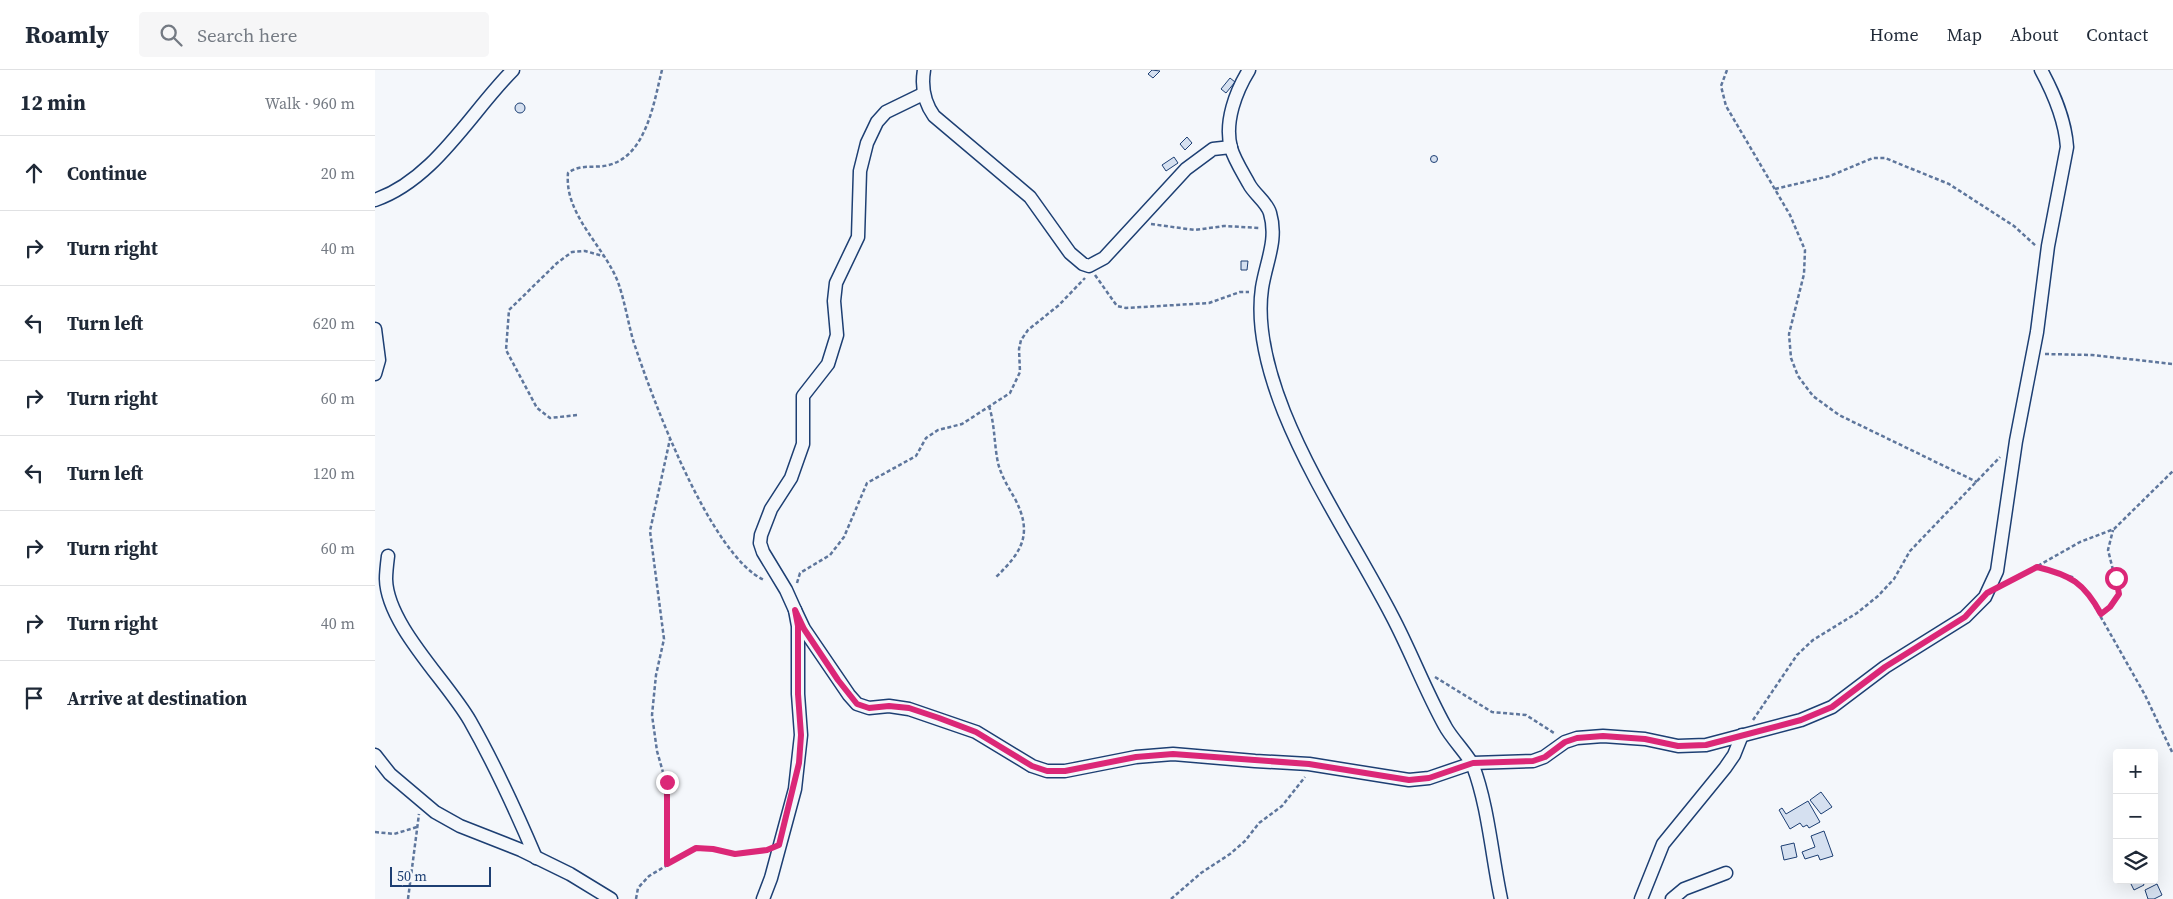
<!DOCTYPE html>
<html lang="en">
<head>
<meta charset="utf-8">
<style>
  :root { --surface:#fff; --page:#f6f6f7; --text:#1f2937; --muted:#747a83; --line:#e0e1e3 }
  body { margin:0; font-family:"Source Serif 4",serif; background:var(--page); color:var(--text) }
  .controls { position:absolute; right:15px; bottom:15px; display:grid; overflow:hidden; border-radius:5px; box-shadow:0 5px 20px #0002 }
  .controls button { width:45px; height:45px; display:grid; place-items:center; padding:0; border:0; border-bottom:1px solid var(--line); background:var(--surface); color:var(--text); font:25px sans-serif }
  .scale { position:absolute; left:15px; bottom:12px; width:101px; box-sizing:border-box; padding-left:5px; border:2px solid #1d3f73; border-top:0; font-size:14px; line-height:18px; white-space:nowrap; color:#1d3f73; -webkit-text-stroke:4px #f4f7fb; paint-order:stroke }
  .stop { position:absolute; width:15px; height:15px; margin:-11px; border:4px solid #db2777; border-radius:50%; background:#fff }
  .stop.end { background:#db2777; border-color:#fff; box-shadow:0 1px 5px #0008 }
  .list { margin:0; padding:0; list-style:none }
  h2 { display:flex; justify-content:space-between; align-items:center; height:65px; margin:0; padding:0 20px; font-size:21px }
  h2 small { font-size:16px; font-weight:400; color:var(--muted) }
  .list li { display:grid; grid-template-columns:32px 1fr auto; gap:15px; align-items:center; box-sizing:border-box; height:75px; padding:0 20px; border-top:1px solid var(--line) }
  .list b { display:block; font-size:19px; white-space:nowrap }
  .list em { font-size:16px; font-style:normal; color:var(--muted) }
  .icon { flex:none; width:28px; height:28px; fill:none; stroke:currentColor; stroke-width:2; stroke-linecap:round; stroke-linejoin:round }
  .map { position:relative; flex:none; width:1798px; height:829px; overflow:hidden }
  header { display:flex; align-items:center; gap:30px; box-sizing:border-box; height:70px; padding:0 25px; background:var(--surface); border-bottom:1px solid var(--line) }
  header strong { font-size:24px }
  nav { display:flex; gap:28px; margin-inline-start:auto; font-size:18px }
  .search { width:350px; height:45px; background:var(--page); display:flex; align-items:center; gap:12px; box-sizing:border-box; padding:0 18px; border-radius:5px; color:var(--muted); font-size:19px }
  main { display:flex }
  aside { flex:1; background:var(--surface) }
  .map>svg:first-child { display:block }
</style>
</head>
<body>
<header>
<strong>Roamly</strong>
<div class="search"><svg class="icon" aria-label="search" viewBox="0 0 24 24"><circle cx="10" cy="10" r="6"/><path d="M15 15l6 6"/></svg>Search here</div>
<nav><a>Home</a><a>Map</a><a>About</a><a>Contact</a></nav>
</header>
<main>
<aside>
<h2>12 min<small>Walk · 960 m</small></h2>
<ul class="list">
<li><svg class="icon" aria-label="ahead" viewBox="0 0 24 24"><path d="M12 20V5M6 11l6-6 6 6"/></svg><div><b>Continue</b></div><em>20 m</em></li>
<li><svg class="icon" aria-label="right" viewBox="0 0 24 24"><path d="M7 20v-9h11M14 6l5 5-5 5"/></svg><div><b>Turn right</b></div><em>40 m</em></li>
<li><svg class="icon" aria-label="left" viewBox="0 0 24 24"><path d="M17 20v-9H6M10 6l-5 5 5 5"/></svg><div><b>Turn left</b></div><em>620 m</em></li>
<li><svg class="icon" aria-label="right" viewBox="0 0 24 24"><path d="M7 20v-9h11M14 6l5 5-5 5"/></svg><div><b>Turn right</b></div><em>60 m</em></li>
<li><svg class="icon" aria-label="left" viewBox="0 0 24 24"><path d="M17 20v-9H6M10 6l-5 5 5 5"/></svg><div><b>Turn left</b></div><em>120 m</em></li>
<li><svg class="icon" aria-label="right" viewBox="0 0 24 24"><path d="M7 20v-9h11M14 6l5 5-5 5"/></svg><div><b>Turn right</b></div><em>60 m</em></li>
<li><svg class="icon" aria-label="right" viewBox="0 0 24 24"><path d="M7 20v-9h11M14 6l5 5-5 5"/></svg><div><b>Turn right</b></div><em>40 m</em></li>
<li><svg class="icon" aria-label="arrive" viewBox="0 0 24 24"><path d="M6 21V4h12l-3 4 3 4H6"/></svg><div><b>Arrive at destination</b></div></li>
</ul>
</aside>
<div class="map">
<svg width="1798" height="829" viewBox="0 0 1798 829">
  <rect width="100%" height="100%" fill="#f4f7fb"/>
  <g fill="#d5e0f0" stroke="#1d3f73">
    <path d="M777,0L785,1L778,8L773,4Z"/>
    <path d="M855,8L860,12L851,23L846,19Z"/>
    <circle cx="145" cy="38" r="5"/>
    <path d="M812,67L817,73L810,80L805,74Z"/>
    <circle cx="1059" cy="89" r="3.5"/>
    <path d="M799,87L803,93L791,101L787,95Z"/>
    <path d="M866,191H873L872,200H866Z"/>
    <path d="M1446,722L1457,737L1446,744L1435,730Z"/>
    <path d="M1433,731L1445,752L1434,758L1432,755L1428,757L1425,753L1415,759L1404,740L1407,738L1411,744Z"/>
    <path d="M1449,761L1458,786L1445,790L1443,785L1430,789L1427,782L1440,777L1436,766Z"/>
    <path d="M1419,773L1422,787L1409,790L1406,776Z"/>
    <path d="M1754,810H1767L1769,815L1759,820Z"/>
    <path d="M1782,814L1787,825L1779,829H1773L1770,820Z"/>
  </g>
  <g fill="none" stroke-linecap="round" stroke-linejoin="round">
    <defs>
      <g id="street">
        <path d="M549,0C546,18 549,32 559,46L655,127L695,183L708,194L714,196L729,188L811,99L838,79L856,77"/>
        <path d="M874,0C861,21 849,52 856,78C859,89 868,103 874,114C879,124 892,132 895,143C903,170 891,192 887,218C881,259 894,304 909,342C938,414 981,477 1017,546C1036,582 1050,620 1070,656C1076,668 1095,687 1098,696C1113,735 1117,787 1126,829"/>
        <path d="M0,130C60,109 95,43 138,0"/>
        <path d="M0,259L4,290L0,304"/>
        <path d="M13,486C12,494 11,502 11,509C12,555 72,611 95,651C120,695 141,741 161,788"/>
        <path d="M420,540L429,559L474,625L482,634L494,638L514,636L534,639L601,662L657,696L672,701H690L761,687L798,684L880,691L934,694L1034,710L1054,708L1098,693L1158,691L1169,687L1190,672L1202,668L1228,666L1270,669L1303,676L1331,675L1426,650L1457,637L1510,597L1590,547L1610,527L1622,501L1641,371L1662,262L1673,176L1692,77C1690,49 1679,24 1666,0"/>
        <path d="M0,685L15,704L60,742L85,756L146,780L195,804L236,829"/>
        <path d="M388,829L396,808L420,719L426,665L423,624V556L420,540L411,520L388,482L385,473L386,465L396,439L416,408L428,374V326L453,294L462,265L459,231L461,213L483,167L485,101L492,73L502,52L511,42L548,24"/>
        <path d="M1266,829L1288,774L1350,698L1359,685L1367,665"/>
        <path d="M1297,829L1309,819L1351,803"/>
      </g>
    </defs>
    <use href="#street" stroke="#1d3f73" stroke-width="15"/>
    <g stroke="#5e769c" stroke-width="2.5" stroke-dasharray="4 2.5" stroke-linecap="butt">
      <path d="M287,0C279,31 272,85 234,95C220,99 206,93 193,103C189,146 231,177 244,215C250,233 253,252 258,270C277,328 335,485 389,510"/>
      <path d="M1352,0L1346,16L1351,36L1415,145L1430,180L1429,204L1414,264L1416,288L1423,306L1438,326L1464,345L1602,412"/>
      <path d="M1400,119L1455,106L1498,88H1510L1574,114L1639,156L1661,176"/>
      <path d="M776,154L820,160L849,156L885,158"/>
      <path d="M720,205L742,236L751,238L834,233L865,222H874"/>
      <path d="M1670,284L1717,285L1798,294"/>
      <path d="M614,336C620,355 619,374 623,393C626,405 633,417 639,427C659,464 647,482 620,508"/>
      <path d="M202,345L175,348L162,338L131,280L134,240L182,193L197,182L210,181L228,186"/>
      <path d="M1663,497L1697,507L1710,519L1770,625L1798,684"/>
      <path d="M422,513L425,503L455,485L469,467L492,413L541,386L551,368L563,360L587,354L635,323L645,302L644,279L646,270L653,260L684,235L710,208"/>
      <path d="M1629,515L1705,472L1739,459L1798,401"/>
      <path d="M1726,544L1740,531L1744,524L1733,480L1738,460"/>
      <path d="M1060,607L1117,642L1151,645L1179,663"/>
      <path d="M1378,650L1422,585L1438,570L1482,543L1503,526L1519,509L1535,481L1625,387"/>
      <path d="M0,762L19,764L42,757"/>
      <path d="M292,794L291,713L282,681L277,645L281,605L289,569L275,461L295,369"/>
      <path d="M33,829L44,744"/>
      <path d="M261,829L263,818L274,806L321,778L338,779L360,784L391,780"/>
      <path d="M796,829L826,803L855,784L870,771L884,753L907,736L930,707"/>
    </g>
    <use href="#street" stroke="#f4f7fb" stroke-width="12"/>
  </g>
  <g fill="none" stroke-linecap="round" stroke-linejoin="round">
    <path stroke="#db2777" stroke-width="6" d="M292,712V794L321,778L338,779L360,784L392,780L404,775L424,693L426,665L423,624V556L420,540L429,559L463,610L482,634L494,638L514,636L534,638L564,648L601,662L657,696L672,701H690L761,687L798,684L934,694L1034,710L1054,708L1098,693L1158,691L1170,687L1190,672L1202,668L1228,666L1270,669L1303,676L1331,675L1426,650L1457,637L1510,597L1590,547L1612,523L1662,497C1696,505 1709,513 1726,544L1735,537L1744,524L1741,508"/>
  </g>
</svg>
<div class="controls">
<button>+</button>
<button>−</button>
<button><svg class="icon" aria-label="layers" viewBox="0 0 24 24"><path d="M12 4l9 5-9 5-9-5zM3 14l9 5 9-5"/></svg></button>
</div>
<div class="scale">50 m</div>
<div class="stop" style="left:1741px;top:508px"></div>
<div class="stop end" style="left:292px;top:712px"></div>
</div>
</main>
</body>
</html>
